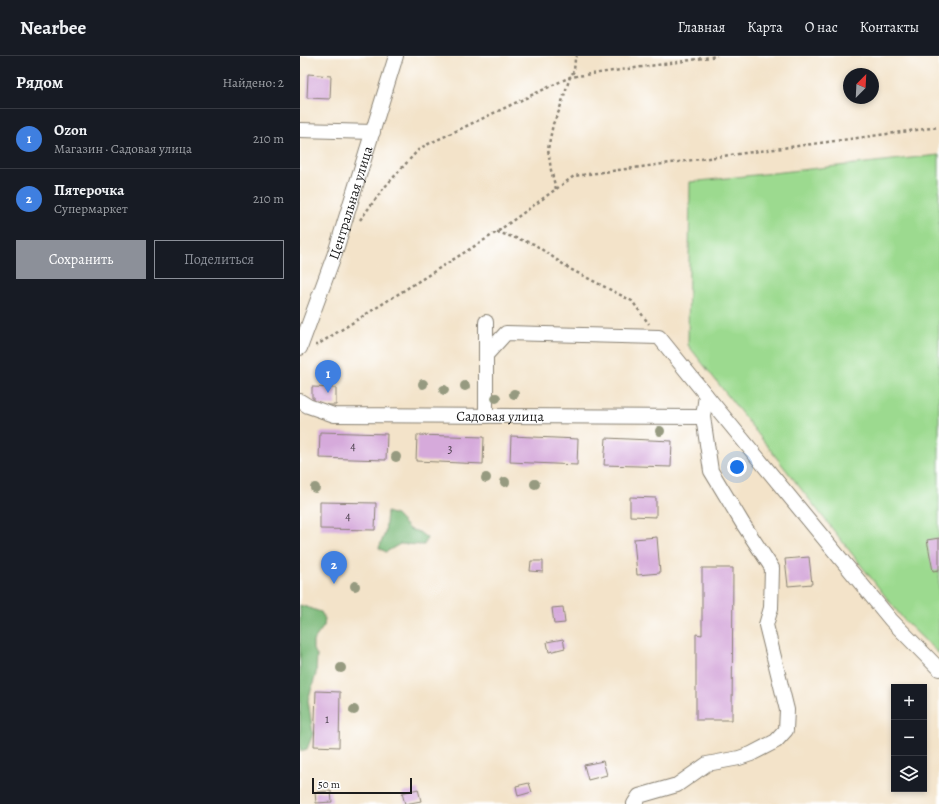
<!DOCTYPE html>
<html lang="ru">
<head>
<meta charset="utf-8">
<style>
  :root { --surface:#171b24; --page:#242831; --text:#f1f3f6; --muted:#9ea1a6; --line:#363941; --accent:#8c9099 }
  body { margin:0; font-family:Alegreya,serif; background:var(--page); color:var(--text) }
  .controls { position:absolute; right:12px; bottom:12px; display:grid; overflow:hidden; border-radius:0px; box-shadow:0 2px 6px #0003 }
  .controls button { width:36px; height:36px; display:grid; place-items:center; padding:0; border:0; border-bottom:1px solid var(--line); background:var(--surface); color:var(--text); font:20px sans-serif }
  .compass { position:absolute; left:543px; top:12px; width:36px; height:36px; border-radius:50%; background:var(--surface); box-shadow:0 2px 6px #0003; rotate:24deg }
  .scale { position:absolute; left:12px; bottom:10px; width:100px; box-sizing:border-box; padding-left:4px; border:2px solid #1c1c1c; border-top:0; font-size:11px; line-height:14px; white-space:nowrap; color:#1c1c1c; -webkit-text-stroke:3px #fff; paint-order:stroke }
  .you { position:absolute; left:437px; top:411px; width:14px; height:14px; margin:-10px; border:3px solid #fff; border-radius:50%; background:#1a73e8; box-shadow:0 0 0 6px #1a73e833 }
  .badge { display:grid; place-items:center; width:26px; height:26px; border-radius:50%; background:var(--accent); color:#fff; font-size:13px; font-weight:700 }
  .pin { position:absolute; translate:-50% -33px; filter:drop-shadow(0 1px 2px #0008) }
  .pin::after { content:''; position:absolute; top:21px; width:14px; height:12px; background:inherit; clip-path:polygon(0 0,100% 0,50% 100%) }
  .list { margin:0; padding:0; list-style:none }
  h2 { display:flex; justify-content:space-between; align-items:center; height:52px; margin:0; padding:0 16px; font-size:17px }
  h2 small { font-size:13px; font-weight:400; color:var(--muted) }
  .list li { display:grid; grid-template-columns:26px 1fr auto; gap:12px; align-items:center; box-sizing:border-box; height:60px; padding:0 16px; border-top:1px solid var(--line) }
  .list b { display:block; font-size:15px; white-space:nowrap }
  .list p { margin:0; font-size:13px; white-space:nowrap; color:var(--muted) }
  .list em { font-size:13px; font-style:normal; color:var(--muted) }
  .actions { display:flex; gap:8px; padding:12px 16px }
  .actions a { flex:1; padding:9px 0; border:1px solid var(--accent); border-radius:0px; text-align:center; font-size:14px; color:var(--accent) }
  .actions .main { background:var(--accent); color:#fff }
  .icon { flex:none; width:22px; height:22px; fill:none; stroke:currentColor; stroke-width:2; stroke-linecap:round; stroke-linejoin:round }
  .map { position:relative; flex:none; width:639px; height:748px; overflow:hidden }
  header { display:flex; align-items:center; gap:24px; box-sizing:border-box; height:56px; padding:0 20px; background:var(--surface); border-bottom:1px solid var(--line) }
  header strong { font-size:19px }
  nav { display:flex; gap:22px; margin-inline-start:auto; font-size:14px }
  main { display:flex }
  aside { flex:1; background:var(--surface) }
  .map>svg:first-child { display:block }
</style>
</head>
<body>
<header>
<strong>Nearbee</strong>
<nav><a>Главная</a><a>Карта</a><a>О нас</a><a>Контакты</a></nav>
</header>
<main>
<aside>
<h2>Рядом<small>Найдено: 2</small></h2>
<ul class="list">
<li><span class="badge" style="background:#3f7fe0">1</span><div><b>Ozon</b><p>Магазин · Садовая улица</p></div><em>210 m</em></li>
<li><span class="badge" style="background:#3f7fe0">2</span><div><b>Пятерочка</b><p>Супермаркет</p></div><em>210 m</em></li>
</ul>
<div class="actions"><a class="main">Сохранить</a><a>Поделиться</a></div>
</aside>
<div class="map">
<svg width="639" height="748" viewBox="0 0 639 748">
  <rect width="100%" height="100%" fill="#fff"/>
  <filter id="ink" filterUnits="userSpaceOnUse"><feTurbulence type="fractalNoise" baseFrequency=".025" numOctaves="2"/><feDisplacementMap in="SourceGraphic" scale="8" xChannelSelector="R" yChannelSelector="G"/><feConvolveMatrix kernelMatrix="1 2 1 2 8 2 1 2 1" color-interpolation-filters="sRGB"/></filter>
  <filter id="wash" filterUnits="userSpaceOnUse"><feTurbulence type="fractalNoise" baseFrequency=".012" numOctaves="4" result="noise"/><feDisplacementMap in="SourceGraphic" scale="16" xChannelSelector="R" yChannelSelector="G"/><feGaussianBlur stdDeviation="0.9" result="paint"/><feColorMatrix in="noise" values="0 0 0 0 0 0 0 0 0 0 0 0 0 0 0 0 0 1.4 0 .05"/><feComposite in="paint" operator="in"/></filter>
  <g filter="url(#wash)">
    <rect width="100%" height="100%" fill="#f3e3c9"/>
    <path fill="#9cda8f" stroke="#5c7b56" d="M639,99V598L604,564L388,289L390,126Z"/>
    <g fill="#7dba7a" stroke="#4c6b4b">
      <path d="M87,456L96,459L109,473L119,476L127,482L124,489L100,488L86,496L79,492L85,477Z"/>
      <path d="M0,549L21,556L25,563L24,570L13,585V594L17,599L16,618L8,644L13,678L7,693L0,695Z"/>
    </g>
    <g id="blocks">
      <g fill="#d6aadb">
        <path d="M8,18L31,20L30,43L7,42Z"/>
        <path d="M12,331L36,332V349H14V342H12Z"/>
        <path d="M20,376L87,378L86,404L19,402Z"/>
        <path d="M117,379L184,381L183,408L116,405Z"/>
        <path d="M211,380L278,383L277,409L210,406Z"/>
        <path d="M306,382L372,385L371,411L304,409Z"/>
        <path d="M330,441L356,442V461L330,460Z"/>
        <path d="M20,446L76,447L75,474L20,473Z"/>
        <path d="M357,481L360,517L337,519L334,483Z"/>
        <path d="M639,482V514L633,515L627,484Z"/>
        <path d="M509,501L512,528L488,530L485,503Z"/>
        <path d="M231,505H243V516L230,515Z"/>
        <path d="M402,512H433L432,664H396V578L402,579Z"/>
        <path d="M263,551L265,567L254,568L252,552Z"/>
        <path d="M263,583L265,592L249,596L247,586Z"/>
        <path d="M16,635L40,636L39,691L14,690Z"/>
        <path d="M303,705L307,719L288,724L284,709Z"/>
        <path d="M229,727L232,736L218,740L216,730Z"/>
        <path d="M118,733L121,745L105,748L102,737Z"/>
        <path d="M31,735L32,746L16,747L15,736Z"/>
      </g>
    </g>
  </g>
  <g filter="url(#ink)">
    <use href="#blocks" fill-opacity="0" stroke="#888072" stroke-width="1"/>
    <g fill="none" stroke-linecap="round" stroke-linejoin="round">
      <defs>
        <g id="minor">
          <path d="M0,74L73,76"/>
          <path id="s1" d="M0,292L35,197L96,0"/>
          <path d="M186,299L206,277L359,281L406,339L403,361L411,415L443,468L472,512L471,552L466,569L487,654L486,674L476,685L451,698L439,702L407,708L377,729L339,740L334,748"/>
          <path d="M406,339L591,564L639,613"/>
          <path id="s2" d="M0,345L8,350L34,359L403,361"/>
          <path d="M186,360V266"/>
        </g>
      </defs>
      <use href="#minor" stroke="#888072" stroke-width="16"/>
      <g stroke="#888072" stroke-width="2.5" stroke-dasharray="3 3" stroke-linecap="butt">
        <path d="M256,133L251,114L248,93L253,68L259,55L270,21L274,15L275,3L277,0"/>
        <path d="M60,164L83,133L120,92L270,21L378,6L417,0"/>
        <path d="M197,176L234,188L270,213L332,245L349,268"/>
        <path d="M15,289H17L197,176L274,120L639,71"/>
      </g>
      <use href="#minor" stroke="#fff" stroke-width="14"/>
    </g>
    <g fill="#969a80">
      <circle cx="123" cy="328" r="5"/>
      <circle cx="165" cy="330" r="5"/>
      <circle cx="144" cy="334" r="5"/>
      <circle cx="214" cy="338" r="5"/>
      <circle cx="196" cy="342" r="5"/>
      <circle cx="360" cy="375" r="5"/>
      <circle cx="96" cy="401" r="5"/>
      <circle cx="186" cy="422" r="5"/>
      <circle cx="205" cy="426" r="5"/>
      <circle cx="235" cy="428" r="5"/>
      <circle cx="15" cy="432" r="5"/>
      <circle cx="55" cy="530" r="5"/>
      <circle cx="41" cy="612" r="5"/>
      <circle cx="54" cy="654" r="5"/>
    </g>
  </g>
  <g text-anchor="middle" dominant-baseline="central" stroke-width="3" stroke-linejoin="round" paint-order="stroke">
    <g font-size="12" fill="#4a404c">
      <text x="53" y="390">4</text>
      <text x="150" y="393">3</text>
      <text x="48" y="460">4</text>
      <text x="27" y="663">1</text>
    </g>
    <g font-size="14" fill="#1c1c1c" stroke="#fff">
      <text stroke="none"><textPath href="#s1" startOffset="154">Центральная улица</textPath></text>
      <text stroke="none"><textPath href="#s2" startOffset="203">Садовая улица</textPath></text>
    </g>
  </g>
</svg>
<div class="controls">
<button>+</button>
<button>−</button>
<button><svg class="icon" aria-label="layers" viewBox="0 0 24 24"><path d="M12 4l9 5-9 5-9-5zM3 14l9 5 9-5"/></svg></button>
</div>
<svg class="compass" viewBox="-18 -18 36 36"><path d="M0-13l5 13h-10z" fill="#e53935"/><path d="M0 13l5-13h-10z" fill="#9ea1a6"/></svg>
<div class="scale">50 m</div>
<div class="you"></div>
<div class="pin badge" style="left:28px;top:337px;background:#3f7fe0">1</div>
<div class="pin badge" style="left:34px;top:528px;background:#3f7fe0">2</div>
</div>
</main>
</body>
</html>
